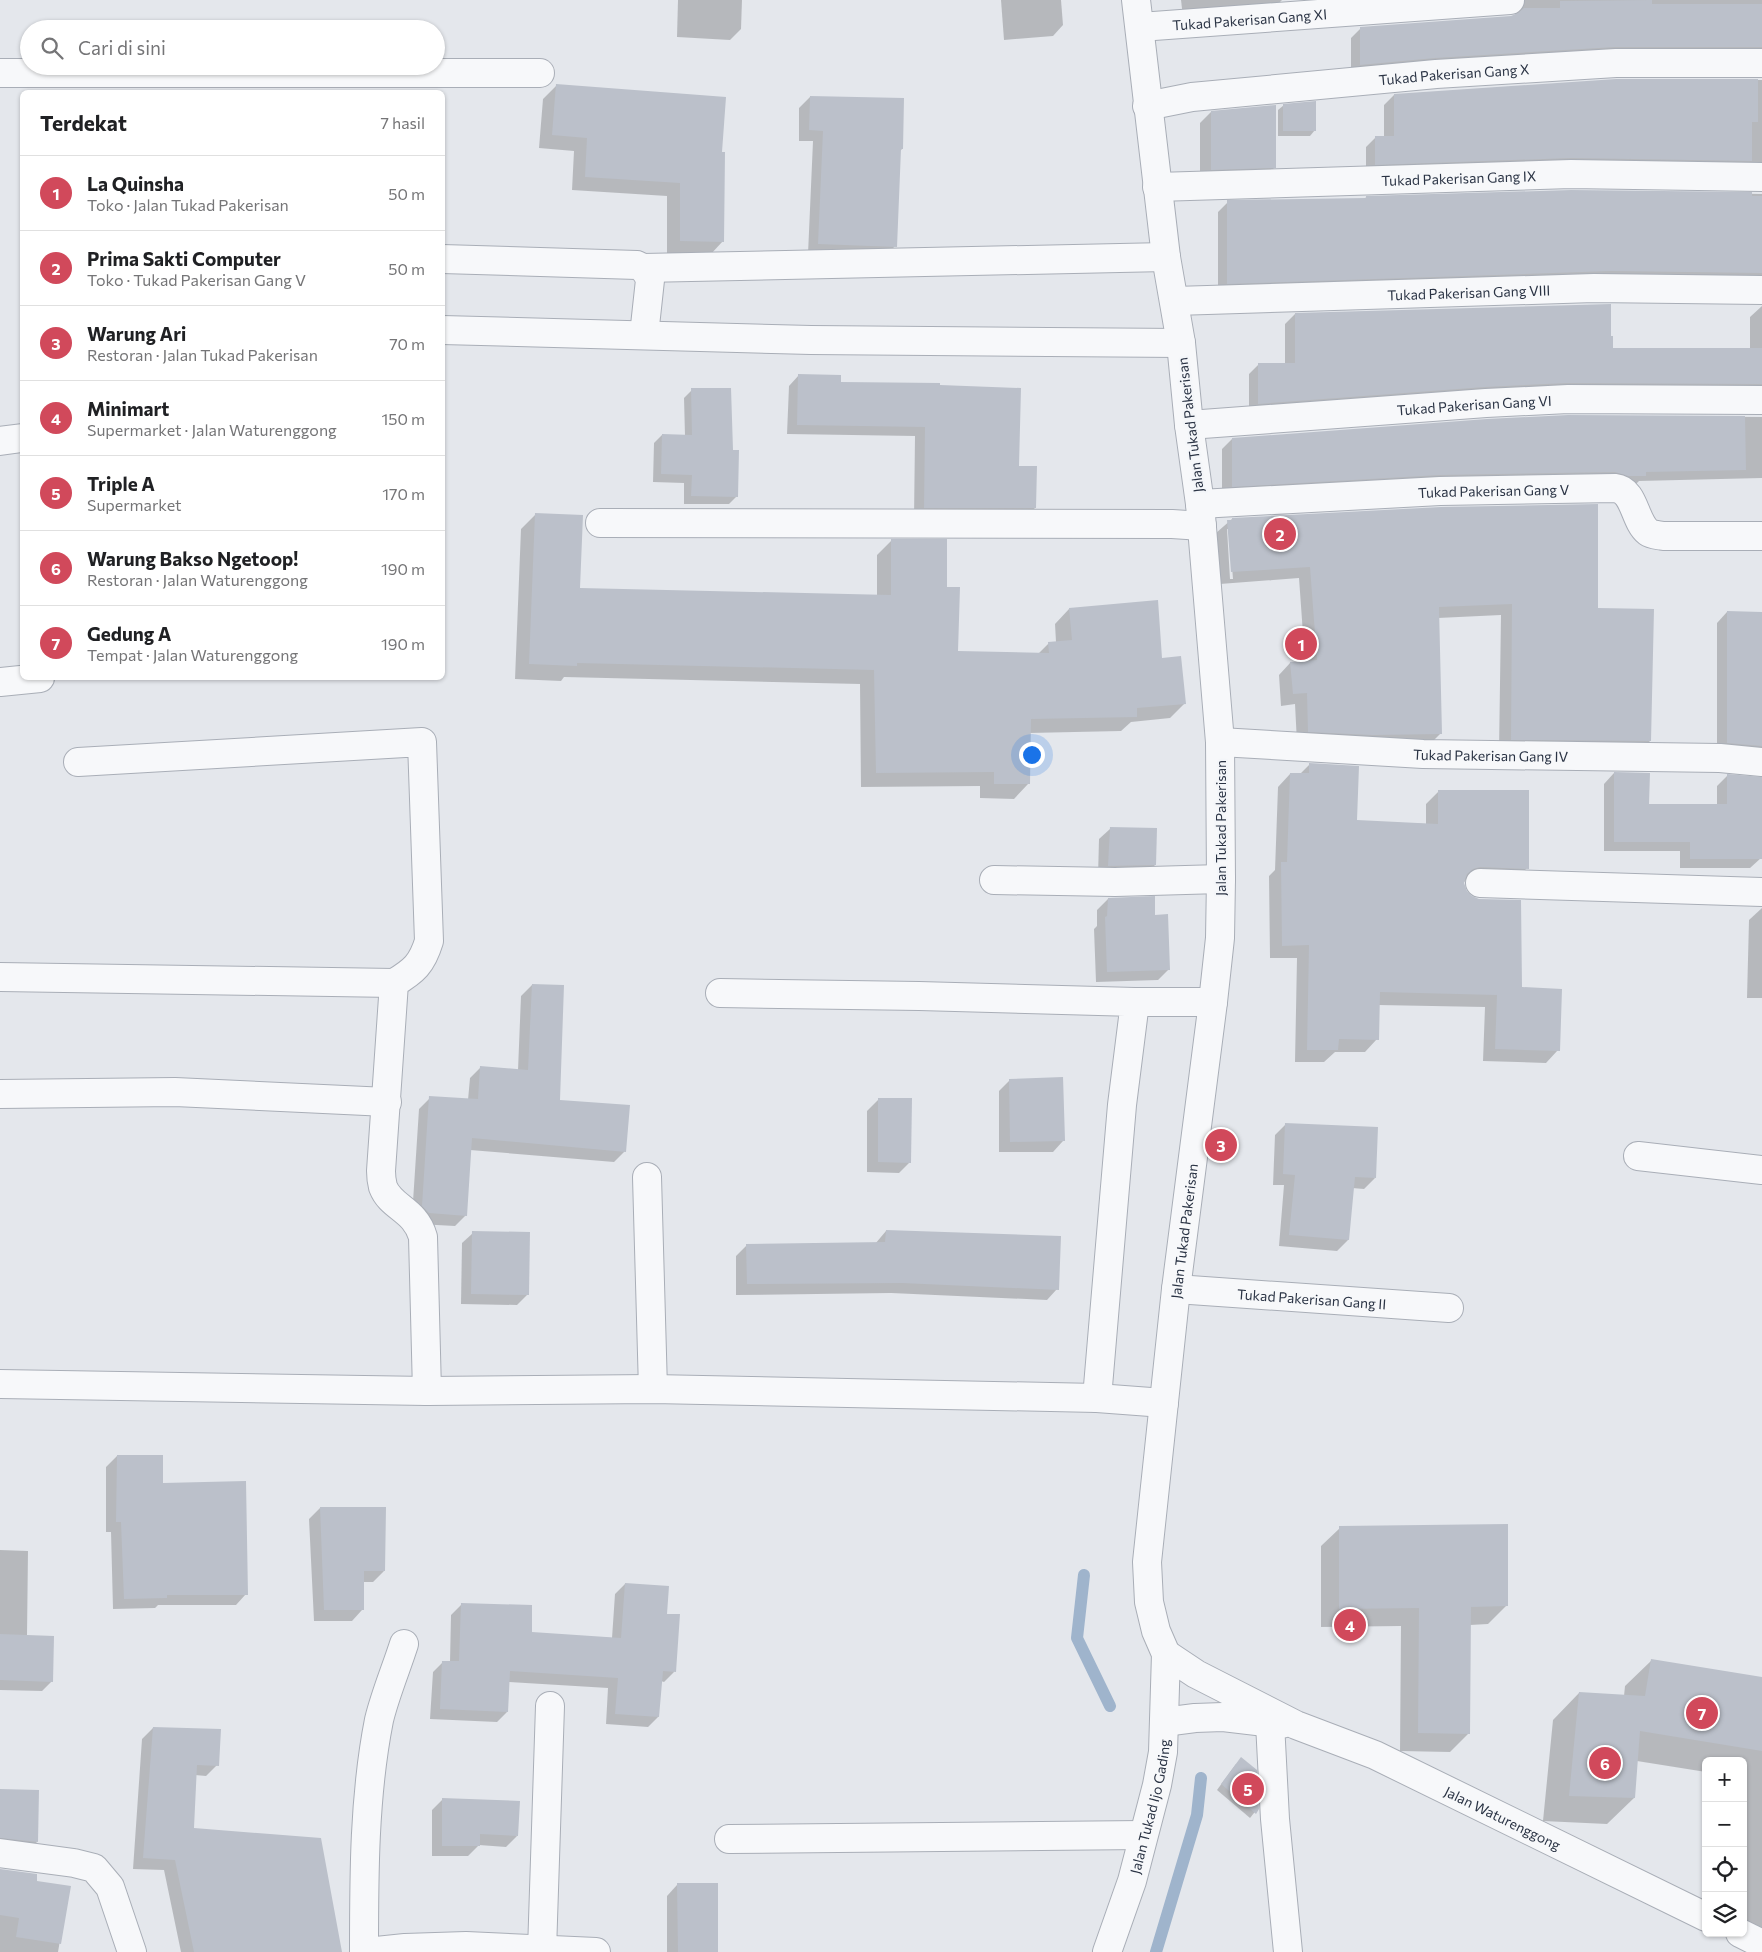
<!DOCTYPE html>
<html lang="id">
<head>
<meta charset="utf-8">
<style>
  :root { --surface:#fff; --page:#f2f2f2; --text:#202124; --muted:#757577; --line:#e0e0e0; --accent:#d1495b }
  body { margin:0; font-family:Commissioner,sans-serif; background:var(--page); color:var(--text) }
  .controls { position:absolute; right:15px; bottom:15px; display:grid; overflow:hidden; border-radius:8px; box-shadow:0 1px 4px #0004 }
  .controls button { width:45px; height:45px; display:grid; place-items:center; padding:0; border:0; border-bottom:1px solid var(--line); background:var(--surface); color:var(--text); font:25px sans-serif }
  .you { position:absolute; left:1031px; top:754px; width:18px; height:18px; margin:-12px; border:4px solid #fff; border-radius:50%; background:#1a73e8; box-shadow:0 0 0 8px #1a73e833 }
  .badge { display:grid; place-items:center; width:32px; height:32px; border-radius:50%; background:var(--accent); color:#fff; font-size:16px; font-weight:700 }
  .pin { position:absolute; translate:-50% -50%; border:2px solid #fff; box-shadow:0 1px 5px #0006 }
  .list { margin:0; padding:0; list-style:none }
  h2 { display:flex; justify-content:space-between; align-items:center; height:65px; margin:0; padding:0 20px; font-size:21px }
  h2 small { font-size:16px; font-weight:400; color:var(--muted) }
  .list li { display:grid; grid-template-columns:32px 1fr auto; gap:15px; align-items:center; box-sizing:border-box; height:75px; padding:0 20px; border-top:1px solid var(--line) }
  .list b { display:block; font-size:19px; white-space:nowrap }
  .list p { margin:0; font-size:16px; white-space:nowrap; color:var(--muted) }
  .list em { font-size:16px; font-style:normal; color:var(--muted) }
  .icon { flex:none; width:28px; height:28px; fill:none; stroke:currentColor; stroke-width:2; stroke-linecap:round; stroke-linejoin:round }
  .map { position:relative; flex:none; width:1762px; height:1952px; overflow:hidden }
  .search { position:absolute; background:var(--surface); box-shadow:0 1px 4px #0004; left:20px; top:20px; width:425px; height:55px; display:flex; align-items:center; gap:12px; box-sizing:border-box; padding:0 18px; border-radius:28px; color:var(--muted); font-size:19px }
  .panel { position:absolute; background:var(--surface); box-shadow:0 1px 4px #0004; left:20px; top:90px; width:425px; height:590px; border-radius:8px }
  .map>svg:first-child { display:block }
</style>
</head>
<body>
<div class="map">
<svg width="1762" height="1952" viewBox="0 0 1762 1952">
  <rect width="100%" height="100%" fill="#e4e7ec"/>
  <g fill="#0003" fill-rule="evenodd">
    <path d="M678,0H742L741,29L730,40L677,37Z"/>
    <path d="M1001,0H1061L1063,25L1053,36L1004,40Z"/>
    <path d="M1181,0H1282L1272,10L1183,17Z"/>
    <path d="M1512,0H1762V61L1351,75V38L1361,28L1511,17L1515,16L1516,10Z"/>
    <path d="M1617,80H1762V175L1366,174V147L1376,137H1384V105L1394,95Z"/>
    <path d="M557,85L721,153L723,241L710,255L667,254V196L572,190L574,151L539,148L543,99Z"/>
    <path d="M810,97L902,149L900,151L895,246L885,257L808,254L813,141H799V108Z"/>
    <path d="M1284,105L1315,130L1310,136H1278V110Z"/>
    <path d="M1211,112L1275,167L1264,178L1200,180V123Z"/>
    <path d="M1571,191L1762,194V288L1218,293V212L1228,202L1365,199L1366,197Z"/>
    <path d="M1762,306V398L1249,414V374L1259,364H1285V324L1295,314L1611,349H1750V317Z"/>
    <path d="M799,375L840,383L1018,467L1035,508L1024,518H914L915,436L787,434L789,386Z"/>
    <path d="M692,390L731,451L737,496L729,504H684V483L653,482L654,443L662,435L685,436L684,398Z"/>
    <path d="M1568,416L1762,417V478L1639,481L1635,485L1222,496V449L1232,439Z"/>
    <path d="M536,514L579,589L877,596V555L892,540L946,588L957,652L1038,654L1049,643L1056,642L1055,624L1069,609L1161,659L1185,703L1170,718L1131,722L1121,731L1029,733L1028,784L1014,799L980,798V786L861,787L860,684L564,677L561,681L515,679L521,529Z"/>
    <path d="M1232,519L1596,609L1650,741L1638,753L1499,751L1501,615L1438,618L1441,733L1429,745L1297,743L1295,704L1281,706L1279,675L1290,663L1305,662L1299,578L1220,584L1216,533ZM1227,529H1229L1233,579H1230Z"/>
    <path d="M1727,612L1762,613V761L1717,753V623Z"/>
    <path d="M1310,764L1356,821L1426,824V804L1439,791L1527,868L1514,881L1466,880L1463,883L1465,891L1521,989L1558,1050L1546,1063L1483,1061L1485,1007L1378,1005L1377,1039L1365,1052H1335L1324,1062H1295L1297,958H1270L1269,876L1275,870L1278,787L1290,774H1300Z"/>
    <path d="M1614,773L1648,805H1717V786L1727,776L1762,779L1761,858L1750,868H1680V851H1604V784Z"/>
    <path d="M1110,829L1155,865L1144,876L1098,877L1099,839Z"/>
    <path d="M1108,899L1153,916L1169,969L1158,980L1096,982L1094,929L1097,926V910Z"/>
    <path d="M1762,908V998H1747L1749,920Z"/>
    <path d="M532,985L559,1101L625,1151L614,1162L470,1150L466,1215L455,1226L418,1224L412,1217L419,1109L430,1098L468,1100L470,1078L481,1067L518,1070L521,996Z"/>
    <path d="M1010,1080L1063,1141L1053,1152H999V1091Z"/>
    <path d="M878,1100L910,1162L899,1173L867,1172V1111Z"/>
    <path d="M1286,1124L1375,1178L1364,1189L1352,1188L1348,1240L1337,1251L1279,1246L1284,1185H1273L1275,1135Z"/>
    <path d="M886,1231L1057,1289L1047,1300L891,1293L736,1295V1256L747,1245L875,1244Z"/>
    <path d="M473,1233L528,1294L517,1305L461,1304L462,1243Z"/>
    <path d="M117,1456L161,1484L246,1594L236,1605H158L155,1608L113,1609L111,1532H106V1467Z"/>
    <path d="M320,1508L384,1571L373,1582H362V1610L352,1621H314L309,1519Z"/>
    <path d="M1340,1528L1506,1606L1488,1624L1470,1625L1469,1733L1450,1752L1400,1751L1401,1626L1321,1627V1546Z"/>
    <path d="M0,1550L28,1551L27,1636L52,1681L42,1691L0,1690V1699Z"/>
    <path d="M625,1584L665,1615L674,1672L664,1682L661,1681L658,1717L648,1727L606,1724L608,1688L509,1682L507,1712L497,1722L430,1719L433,1672L443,1662H450L451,1615L461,1605L530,1634L612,1638L615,1594Z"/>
    <path d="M1652,1660L1762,1679V1939L1743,1933V1761H1706V1772L1637,1761L1634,1798L1607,1824L1543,1821L1553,1720L1579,1693L1624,1696L1625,1686Z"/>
    <path d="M153,1728L217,1765L206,1776L195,1775L192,1829L341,1952H181L164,1870L133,1869L142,1739Z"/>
    <path d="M1236,1764L1258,1808L1250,1818L1217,1790Z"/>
    <path d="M0,1791L37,1842L26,1853L0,1849Z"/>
    <path d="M443,1799L517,1836L506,1847L479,1845L468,1856H432V1810Z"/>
    <path d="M0,1870L36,1882L69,1887L58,1952H0Z"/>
    <path d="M677,1885L717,1952H667V1896Z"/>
  </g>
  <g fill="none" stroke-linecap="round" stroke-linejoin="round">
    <g stroke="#9fb4cc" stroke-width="12">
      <path d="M1084,1575L1077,1638L1110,1706"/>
      <path d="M1156,1952L1197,1815L1201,1778"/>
    </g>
  </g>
  <g fill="#bbc0ca">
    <path d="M1652,0V4H1762V47H1615L1435,58L1360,65V27L1511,16L1518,13L1524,8H1560V1Z"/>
    <path d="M1616,79H1758V122H1752V161L1571,158L1375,165V136H1394V94Z"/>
    <path d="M556,84L726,97L722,152H725L724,242L680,241V183L585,177L587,138L552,135Z"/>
    <path d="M810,96L904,98L903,149H901L897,247L818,244L823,131L809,130Z"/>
    <path d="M1316,101V131H1283V104Z"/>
    <path d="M1276,105V168L1211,170V111Z"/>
    <path d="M1571,190L1752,192V196H1762V273L1611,271L1227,284V200L1366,198V196Z"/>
    <path d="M1611,304V336H1613V348H1762V384L1567,383L1485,387L1258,404V363H1295V313Z"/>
    <path d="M798,374L841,375V382L940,383V385L1021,388L1019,466H1037L1036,508H924L925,427L797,425Z"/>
    <path d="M691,388H731L733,450H739L738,497L691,496L692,475L661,474L662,434L692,435Z"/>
    <path d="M1568,415L1745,416L1746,470L1646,472V476H1628L1615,472L1440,475L1232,487V438L1487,419Z"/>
    <path d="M1598,504V608L1654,609L1651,741L1511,740L1512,604L1439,607L1442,734L1372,735L1308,732L1307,693L1293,694L1290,662L1317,660L1310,567L1231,572L1227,520H1232V518L1441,507Z"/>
    <path d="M535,513L583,515L580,588L891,595V539H947V587H960L958,651L1049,653L1048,642L1072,640L1069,608L1158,600L1162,658L1181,656L1186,704L1137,708V717L1031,719L1030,784H994V772L876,773L874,670L577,663V666L529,664Z"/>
    <path d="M1727,611L1762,612V746L1727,743Z"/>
    <path d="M1309,763L1359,766L1357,820L1438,824V790H1529V869L1480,867L1473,869L1467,874L1464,883L1467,891L1472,896L1479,899L1521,900L1522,987L1562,989L1560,1051L1495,1049L1497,995L1380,992L1379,1040L1339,1039L1338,1050H1307L1309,945L1282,946L1281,862H1287L1290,773H1309Z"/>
    <path d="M1614,772L1650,773L1649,804H1727V774L1762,777V859H1690V842H1614Z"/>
    <path d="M1110,827L1157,828L1156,865L1108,866Z"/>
    <path d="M1155,896V915L1168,914L1170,970L1107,972L1105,917L1107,916L1108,898Z"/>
    <path d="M532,984L564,985L560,1100L630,1105L626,1152L472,1138L467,1216L429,1213L422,1206L429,1096L478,1099L480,1066L528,1070Z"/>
    <path d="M1063,1077L1065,1141L1010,1142L1009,1079Z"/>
    <path d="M878,1098H912L911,1163L878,1162Z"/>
    <path d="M1285,1123L1378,1127L1376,1178L1355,1177L1349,1240L1289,1235L1295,1175L1283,1174Z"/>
    <path d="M886,1230L1061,1236L1059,1290L902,1283L747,1284L746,1244L885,1242Z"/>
    <path d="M472,1231L530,1232L529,1295L471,1294Z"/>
    <path d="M117,1455H163V1483L246,1481L248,1595H167V1598L124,1599L121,1522H116Z"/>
    <path d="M320,1507H386L385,1571H364V1610H324Z"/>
    <path d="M1508,1524V1606L1471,1607L1470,1734L1418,1733L1419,1608L1339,1609V1526Z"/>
    <path d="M625,1583L669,1586L667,1614H680L676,1672L663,1671L659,1717L615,1714L618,1678L510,1671L508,1712L440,1709L442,1661H459L461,1603L532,1605V1632L621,1638Z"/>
    <path d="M0,1634L54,1636L53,1682L0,1680Z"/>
    <path d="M1651,1659L1762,1677V1751L1640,1731L1635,1798L1569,1796L1579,1692L1645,1696Z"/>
    <path d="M153,1727L221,1729L219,1766L197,1765L194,1828L321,1838L342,1952H194L175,1860L143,1858Z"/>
    <path d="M1241,1757L1257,1770L1259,1809L1256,1814L1221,1784Z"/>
    <path d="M0,1789L39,1790L38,1842L0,1838Z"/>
    <path d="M442,1798L520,1801L518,1836L480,1834V1846H442Z"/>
    <path d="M0,1869L37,1874V1881L71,1886L61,1944L16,1937L19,1918L0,1915Z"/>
    <path d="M677,1883H718V1952H678Z"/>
  </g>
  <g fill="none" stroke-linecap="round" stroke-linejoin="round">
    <defs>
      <g id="minor">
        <path id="s1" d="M1140,27L1510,0"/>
        <path d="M0,73H540"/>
        <path id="s2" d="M1147,106L1192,97L1436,74L1616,63H1762"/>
        <path id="s3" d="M1157,187L1571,174L1762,177"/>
        <path d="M442,259L637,265C644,268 647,272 650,280L644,335"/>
        <path d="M643,268L1166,257"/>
        <path id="s4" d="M1175,301L1594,288L1762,290"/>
        <path d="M442,330L811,340L1181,343"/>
        <path id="s5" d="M1189,425L1486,403L1568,399L1762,400"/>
        <path d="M0,441L22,438"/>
        <path id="s6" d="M1200,504L1440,491L1615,488C1635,490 1634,521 1648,532C1652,535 1659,535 1663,536H1762"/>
        <path d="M600,523L1172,524L1202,526"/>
        <path d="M0,682L40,678"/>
        <path id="s7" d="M1220,742L1423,754L1720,758L1762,762"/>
        <path d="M78,762L422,742L429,941C422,964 414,971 394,983L381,1171C381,1176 382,1183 383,1187C391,1208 415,1209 423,1237L427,1391"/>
        <path d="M994,880L1115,882L1221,879"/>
        <path d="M1480,883L1762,892"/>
        <path d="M0,977L394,983"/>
        <path d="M720,993L919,996L1135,1002L1122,1105L1097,1398"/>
        <path d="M1135,1002H1213"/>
        <path d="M0,1094L175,1092L387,1102"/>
        <path d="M1638,1156L1762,1170"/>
        <path d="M647,1177L653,1389"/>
        <path id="s8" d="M1176,1289L1449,1308"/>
        <path d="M0,1384L427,1391L653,1389L1097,1398L1164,1403"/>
        <path id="s9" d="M1166,1654L1196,1674L1296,1725L1375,1755L1706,1917"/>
        <path d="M1164,1722L1195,1718L1223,1717L1282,1724"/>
        <path d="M1270,1723L1275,1819L1288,1952"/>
        <path d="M729,1839L1143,1835"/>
        <path d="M0,1853L74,1863L94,1868L110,1887L132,1952"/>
        <path d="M1740,1933L1762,1944"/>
        <path d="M542,1951L550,1706"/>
        <path d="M364,1952C364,1875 364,1796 379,1720C385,1695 396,1669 404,1644"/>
        <path d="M367,1952L405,1948L466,1946L596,1952"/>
        <path id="s10" d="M1107,1952L1132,1881L1157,1785L1163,1752L1166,1654L1156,1631L1149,1602L1147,1562L1176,1289L1213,1002L1220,938L1221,879L1220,742L1200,504L1189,425L1181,343L1166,257L1136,0"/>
      </g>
    </defs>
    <use href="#minor" stroke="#a9aeb7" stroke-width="30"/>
    <use href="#minor" stroke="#f7f8fa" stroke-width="28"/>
  </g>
  <g text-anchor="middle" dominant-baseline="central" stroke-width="4.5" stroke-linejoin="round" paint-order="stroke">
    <g font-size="14" fill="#2b3445" stroke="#f4f6f9">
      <text stroke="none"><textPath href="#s1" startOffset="110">Tukad Pakerisan Gang XI</textPath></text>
      <text stroke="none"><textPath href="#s2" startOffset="309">Tukad Pakerisan Gang X</textPath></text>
      <text stroke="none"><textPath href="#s3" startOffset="302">Tukad Pakerisan Gang IX</textPath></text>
      <text stroke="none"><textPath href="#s4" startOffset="294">Tukad Pakerisan Gang VIII</textPath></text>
      <text stroke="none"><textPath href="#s5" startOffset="286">Tukad Pakerisan Gang VI</textPath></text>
      <text transform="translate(1190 425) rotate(-97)">Jalan Tukad Pakerisan</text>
      <text stroke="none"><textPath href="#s6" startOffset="294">Tukad Pakerisan Gang V</textPath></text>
      <text stroke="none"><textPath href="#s7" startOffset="271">Tukad Pakerisan Gang IV</textPath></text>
      <text transform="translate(1220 828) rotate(-90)">Jalan Tukad Pakerisan</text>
      <text stroke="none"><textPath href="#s10" startOffset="734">Jalan Tukad Pakerisan</textPath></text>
      <text stroke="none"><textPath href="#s8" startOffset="136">Tukad Pakerisan Gang II</textPath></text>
      <text stroke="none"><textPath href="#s10" startOffset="152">Jalan Tukad Ijo Gading</textPath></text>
      <text stroke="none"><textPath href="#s9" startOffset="375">Jalan Waturenggong</textPath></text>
    </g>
  </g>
</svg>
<div class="controls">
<button>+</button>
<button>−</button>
<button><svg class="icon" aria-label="locate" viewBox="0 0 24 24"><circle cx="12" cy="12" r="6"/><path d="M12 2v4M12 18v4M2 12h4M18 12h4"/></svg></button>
<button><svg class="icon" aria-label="layers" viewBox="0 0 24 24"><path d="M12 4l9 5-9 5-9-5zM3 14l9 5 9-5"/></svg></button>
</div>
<div class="you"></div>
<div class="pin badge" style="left:1301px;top:644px">1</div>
<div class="pin badge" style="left:1280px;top:534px">2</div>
<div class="pin badge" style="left:1221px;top:1145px">3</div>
<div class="pin badge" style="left:1350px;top:1625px">4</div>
<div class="pin badge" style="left:1248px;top:1789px">5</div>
<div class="pin badge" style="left:1605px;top:1763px">6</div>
<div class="pin badge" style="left:1702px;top:1713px">7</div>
<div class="search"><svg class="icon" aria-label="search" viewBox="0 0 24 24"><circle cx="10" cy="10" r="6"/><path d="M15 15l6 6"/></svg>Cari di sini</div>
<section class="panel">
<h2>Terdekat<small>7 hasil</small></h2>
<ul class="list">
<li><span class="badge">1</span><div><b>La Quinsha</b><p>Toko · Jalan Tukad Pakerisan</p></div><em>50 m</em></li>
<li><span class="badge">2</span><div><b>Prima Sakti Computer</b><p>Toko · Tukad Pakerisan Gang V</p></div><em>50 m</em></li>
<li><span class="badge">3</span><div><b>Warung Ari</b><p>Restoran · Jalan Tukad Pakerisan</p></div><em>70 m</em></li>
<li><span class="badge">4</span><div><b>Minimart</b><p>Supermarket · Jalan Waturenggong</p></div><em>150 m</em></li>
<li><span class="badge">5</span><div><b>Triple A</b><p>Supermarket</p></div><em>170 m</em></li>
<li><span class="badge">6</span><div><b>Warung Bakso Ngetoop!</b><p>Restoran · Jalan Waturenggong</p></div><em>190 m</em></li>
<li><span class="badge">7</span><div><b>Gedung A</b><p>Tempat · Jalan Waturenggong</p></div><em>190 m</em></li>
</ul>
</section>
</div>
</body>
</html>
